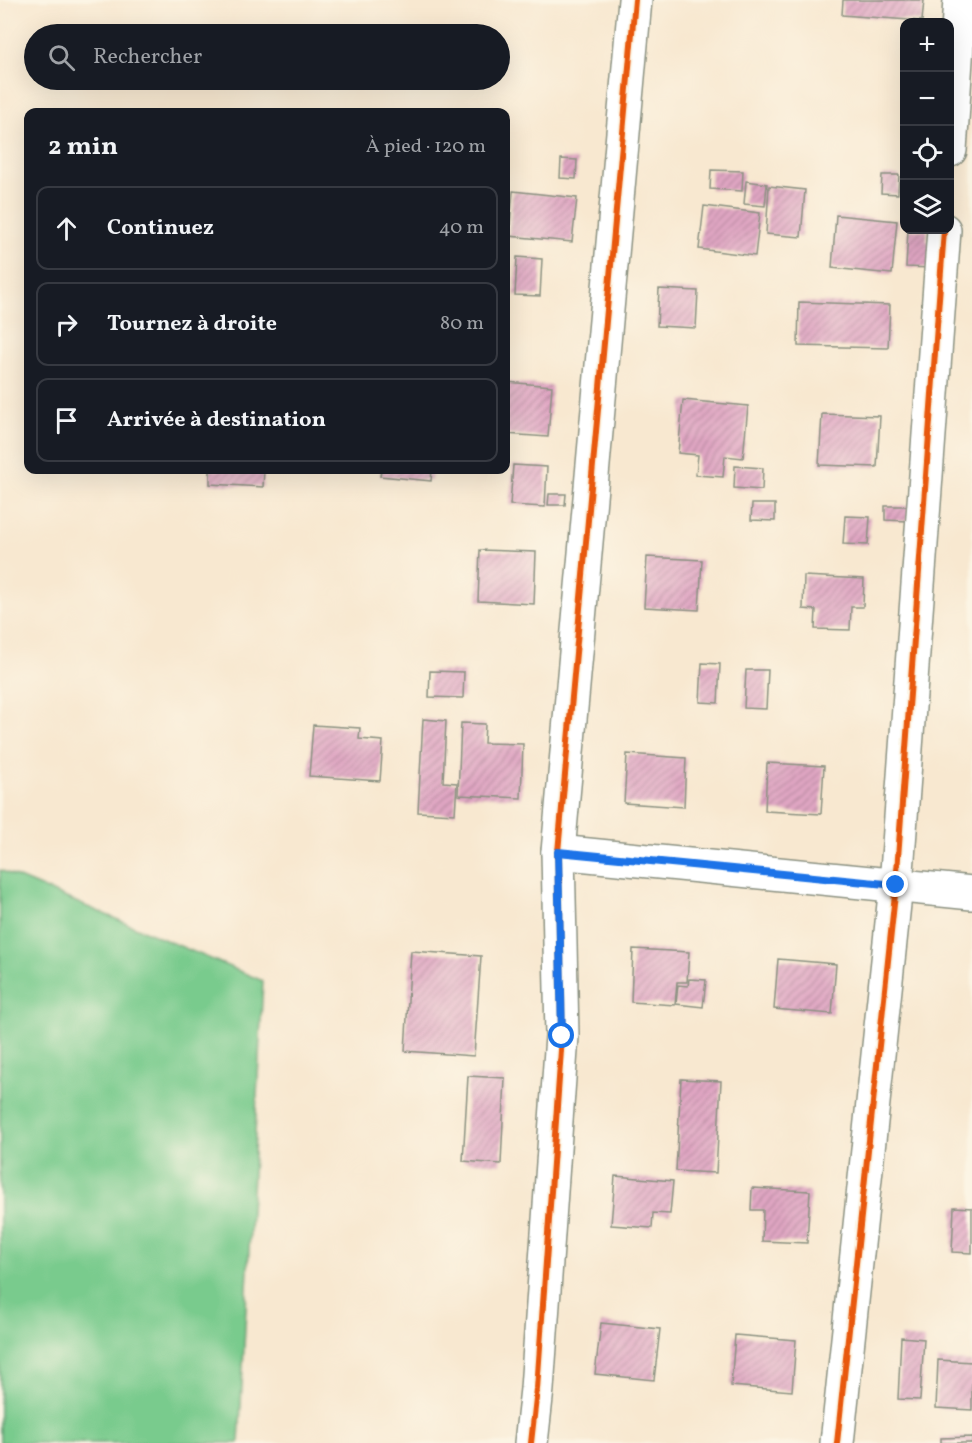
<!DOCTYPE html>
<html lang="fr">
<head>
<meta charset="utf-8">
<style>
  :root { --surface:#171b24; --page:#242831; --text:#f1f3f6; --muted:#9ea1a6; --line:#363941 }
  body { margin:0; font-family:Vollkorn,serif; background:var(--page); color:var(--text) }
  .controls { position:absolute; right:18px; top:18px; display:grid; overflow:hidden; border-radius:12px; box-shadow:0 6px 24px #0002 }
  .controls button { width:54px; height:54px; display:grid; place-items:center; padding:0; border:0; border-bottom:2px solid var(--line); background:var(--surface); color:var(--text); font:30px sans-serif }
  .stop { position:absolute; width:18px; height:18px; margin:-14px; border:4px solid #1a73e8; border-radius:50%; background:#fff }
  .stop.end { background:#1a73e8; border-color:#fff; box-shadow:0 2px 6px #0008 }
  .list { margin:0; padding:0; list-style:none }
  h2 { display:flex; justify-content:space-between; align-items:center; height:78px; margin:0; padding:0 24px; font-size:26px }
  h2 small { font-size:20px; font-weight:400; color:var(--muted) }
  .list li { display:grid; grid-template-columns:39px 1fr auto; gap:18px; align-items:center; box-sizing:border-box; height:84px; margin:0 12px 12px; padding:0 12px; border:2px solid var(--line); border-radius:12px }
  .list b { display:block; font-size:22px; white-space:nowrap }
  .list em { font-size:20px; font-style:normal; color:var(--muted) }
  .icon { flex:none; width:33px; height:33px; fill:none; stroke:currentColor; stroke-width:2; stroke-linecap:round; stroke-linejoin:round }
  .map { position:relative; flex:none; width:972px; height:1443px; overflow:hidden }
  .search { position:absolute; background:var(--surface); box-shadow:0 6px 24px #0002; left:24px; top:24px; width:486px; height:66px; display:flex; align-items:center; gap:15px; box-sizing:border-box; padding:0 21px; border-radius:33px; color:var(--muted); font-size:22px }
  .panel { position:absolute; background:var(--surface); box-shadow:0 6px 24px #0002; left:24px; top:108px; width:486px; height:366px; border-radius:12px }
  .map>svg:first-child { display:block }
</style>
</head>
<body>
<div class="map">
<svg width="972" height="1443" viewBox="0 0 972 1443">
  <defs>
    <pattern id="building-hatch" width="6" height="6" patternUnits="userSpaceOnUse" patternTransform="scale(1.5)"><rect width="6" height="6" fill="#e0a6c3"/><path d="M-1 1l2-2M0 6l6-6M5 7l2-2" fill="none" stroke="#b5889f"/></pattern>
  </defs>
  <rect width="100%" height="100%" fill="#fcf5e5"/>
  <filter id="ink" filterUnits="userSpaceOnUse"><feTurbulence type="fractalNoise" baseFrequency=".0167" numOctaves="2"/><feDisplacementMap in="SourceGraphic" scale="12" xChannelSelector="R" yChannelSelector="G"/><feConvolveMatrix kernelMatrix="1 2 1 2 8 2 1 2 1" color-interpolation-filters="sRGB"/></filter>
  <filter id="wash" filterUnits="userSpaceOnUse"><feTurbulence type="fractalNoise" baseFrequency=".008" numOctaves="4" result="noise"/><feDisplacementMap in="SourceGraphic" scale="24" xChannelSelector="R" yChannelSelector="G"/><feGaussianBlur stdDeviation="1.35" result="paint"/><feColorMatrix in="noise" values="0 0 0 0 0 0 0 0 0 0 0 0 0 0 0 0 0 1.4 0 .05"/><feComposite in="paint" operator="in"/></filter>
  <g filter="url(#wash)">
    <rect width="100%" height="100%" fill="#f8e8d0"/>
    <path fill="#79cb8d" stroke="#4c8460" stroke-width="1.5" d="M0,870L263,981L239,1443H0Z"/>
    <g id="blocks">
      <g fill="url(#building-hatch)">
        <path d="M843,0H924L922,21L842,15Z"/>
        <path d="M561,159L577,160L576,179L560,178Z"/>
        <path d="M711,170L743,171L742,191L710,189Z"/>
        <path d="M882,175H899L898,194L881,193Z"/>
        <path d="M746,181L767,184L765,206L744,204Z"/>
        <path d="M769,186L805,190L801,237L766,234Z"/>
        <path d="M513,191L577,198L572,242L509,236Z"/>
        <path d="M704,206L760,213L755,256L699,249Z"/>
        <path d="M836,215L897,221L892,274L832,268Z"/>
        <path d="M908,230H927V242L933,243L932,268L906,267Z"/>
        <path d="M517,257L542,259L540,296L515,295Z"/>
        <path d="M659,289L698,291L696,328L657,326Z"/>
        <path d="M799,302L890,305L888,348L798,346Z"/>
        <path d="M506,382L552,386L548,437L506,434Z"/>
        <path d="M683,400L748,406L743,458L725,456L723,477L696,475L698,455L678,453Z"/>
        <path d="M822,414L880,416L877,467L819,465Z"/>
        <path d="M513,465L547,467L545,507L510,505Z"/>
        <path d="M735,466L763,468L762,490L734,488Z"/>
        <path d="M210,470H264L263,487L210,484Z"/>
        <path d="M381,470H432L431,481L380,476Z"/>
        <path d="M549,494H566L565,505H548Z"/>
        <path d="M752,504H775V521L751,520Z"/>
        <path d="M885,506H909L908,521L885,520Z"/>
        <path d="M845,516L870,517L868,545L843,544Z"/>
        <path d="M480,550L536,552L534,604L478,601Z"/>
        <path d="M647,557L702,560L699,610L644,607Z"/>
        <path d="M804,576L864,579L863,607H851L850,630L815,629L816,610L803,609Z"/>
        <path d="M702,663L720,664L718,703L700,702Z"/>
        <path d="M746,670H768L766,709L744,708Z"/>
        <path d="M430,671L464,672L463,698L429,697Z"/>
        <path d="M423,719L446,721L443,782L457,783L455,814L418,812Z"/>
        <path d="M461,723L485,724L484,743L523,744L521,798L458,795Z"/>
        <path d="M313,725L360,728L359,739L383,741L380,781L309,776Z"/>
        <path d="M627,754L686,758L684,807L624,803Z"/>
        <path d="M767,763L824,766L821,814L765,811Z"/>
        <path d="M633,949L689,952L687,982H677L675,1005L631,1002Z"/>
        <path d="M411,951L481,956L474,1056L405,1051Z"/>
        <path d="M778,959L836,964L832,1014L774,1009Z"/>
        <path d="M689,979L706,980L703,1007L676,1004L678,985L688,986Z"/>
        <path d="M468,1076L505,1078L501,1164L463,1161Z"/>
        <path d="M681,1079L721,1081L716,1173L676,1171Z"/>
        <path d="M615,1176L673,1181L670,1214L653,1213L652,1228L611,1225Z"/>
        <path d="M752,1188L810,1191L807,1243L762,1241L763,1210H751Z"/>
        <path d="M954,1207L972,1208V1253L952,1252Z"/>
        <path d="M601,1323L660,1329L654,1380L595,1374Z"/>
        <path d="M735,1335L796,1340L792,1391L731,1386Z"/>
        <path d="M901,1337L924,1339L920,1400L898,1399Z"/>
        <path d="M938,1360L972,1362V1410L936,1408Z"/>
        <path d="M972,1437V1443H941V1438Z"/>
      </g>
    </g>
  </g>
  <g filter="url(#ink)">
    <use href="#blocks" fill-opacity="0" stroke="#8c9282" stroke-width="1.5"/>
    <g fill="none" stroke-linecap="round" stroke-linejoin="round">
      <defs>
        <g id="street">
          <path d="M950,150L960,0"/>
          <path d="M558,852L972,893"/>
          <path d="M531,1443L537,1389L562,1036L558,852L635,0"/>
          <path d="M837,1443L896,885L944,230"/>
        </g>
      </defs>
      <use href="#street" stroke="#8c9282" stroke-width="36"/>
      <use href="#street" stroke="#fff" stroke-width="33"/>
      <defs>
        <g id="cycleway">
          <path d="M531,1443L537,1389L562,1036L558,852L635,0"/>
          <path d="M837,1443L896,885L944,230"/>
        </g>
      </defs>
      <use href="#cycleway" stroke="#fcf5e5" stroke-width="10"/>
      <use href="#cycleway" stroke="#e8590c" stroke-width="6"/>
    </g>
  </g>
  <g fill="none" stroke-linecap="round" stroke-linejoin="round" filter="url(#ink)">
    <path stroke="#1a73e8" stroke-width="8" d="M562,1036L558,852L896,885"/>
  </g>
</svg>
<div class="controls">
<button>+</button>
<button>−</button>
<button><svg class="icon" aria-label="locate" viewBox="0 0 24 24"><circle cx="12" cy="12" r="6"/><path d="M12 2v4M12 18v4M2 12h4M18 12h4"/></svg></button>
<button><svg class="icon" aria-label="layers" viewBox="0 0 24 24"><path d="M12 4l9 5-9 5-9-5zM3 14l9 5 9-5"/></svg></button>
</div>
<div class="stop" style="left:562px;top:1036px"></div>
<div class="stop end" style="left:896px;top:885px"></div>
<div class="search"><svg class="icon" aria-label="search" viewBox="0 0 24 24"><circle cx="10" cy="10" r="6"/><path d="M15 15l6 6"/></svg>Rechercher</div>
<section class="panel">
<h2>2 min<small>À pied · 120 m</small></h2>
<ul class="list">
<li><svg class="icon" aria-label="ahead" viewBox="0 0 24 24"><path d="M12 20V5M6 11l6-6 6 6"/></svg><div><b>Continuez</b></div><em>40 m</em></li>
<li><svg class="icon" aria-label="right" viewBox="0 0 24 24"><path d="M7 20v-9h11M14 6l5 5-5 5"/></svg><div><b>Tournez à droite</b></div><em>80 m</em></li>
<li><svg class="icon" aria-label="arrive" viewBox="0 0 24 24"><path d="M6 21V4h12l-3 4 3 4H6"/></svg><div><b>Arrivée à destination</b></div></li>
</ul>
</section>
</div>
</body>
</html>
